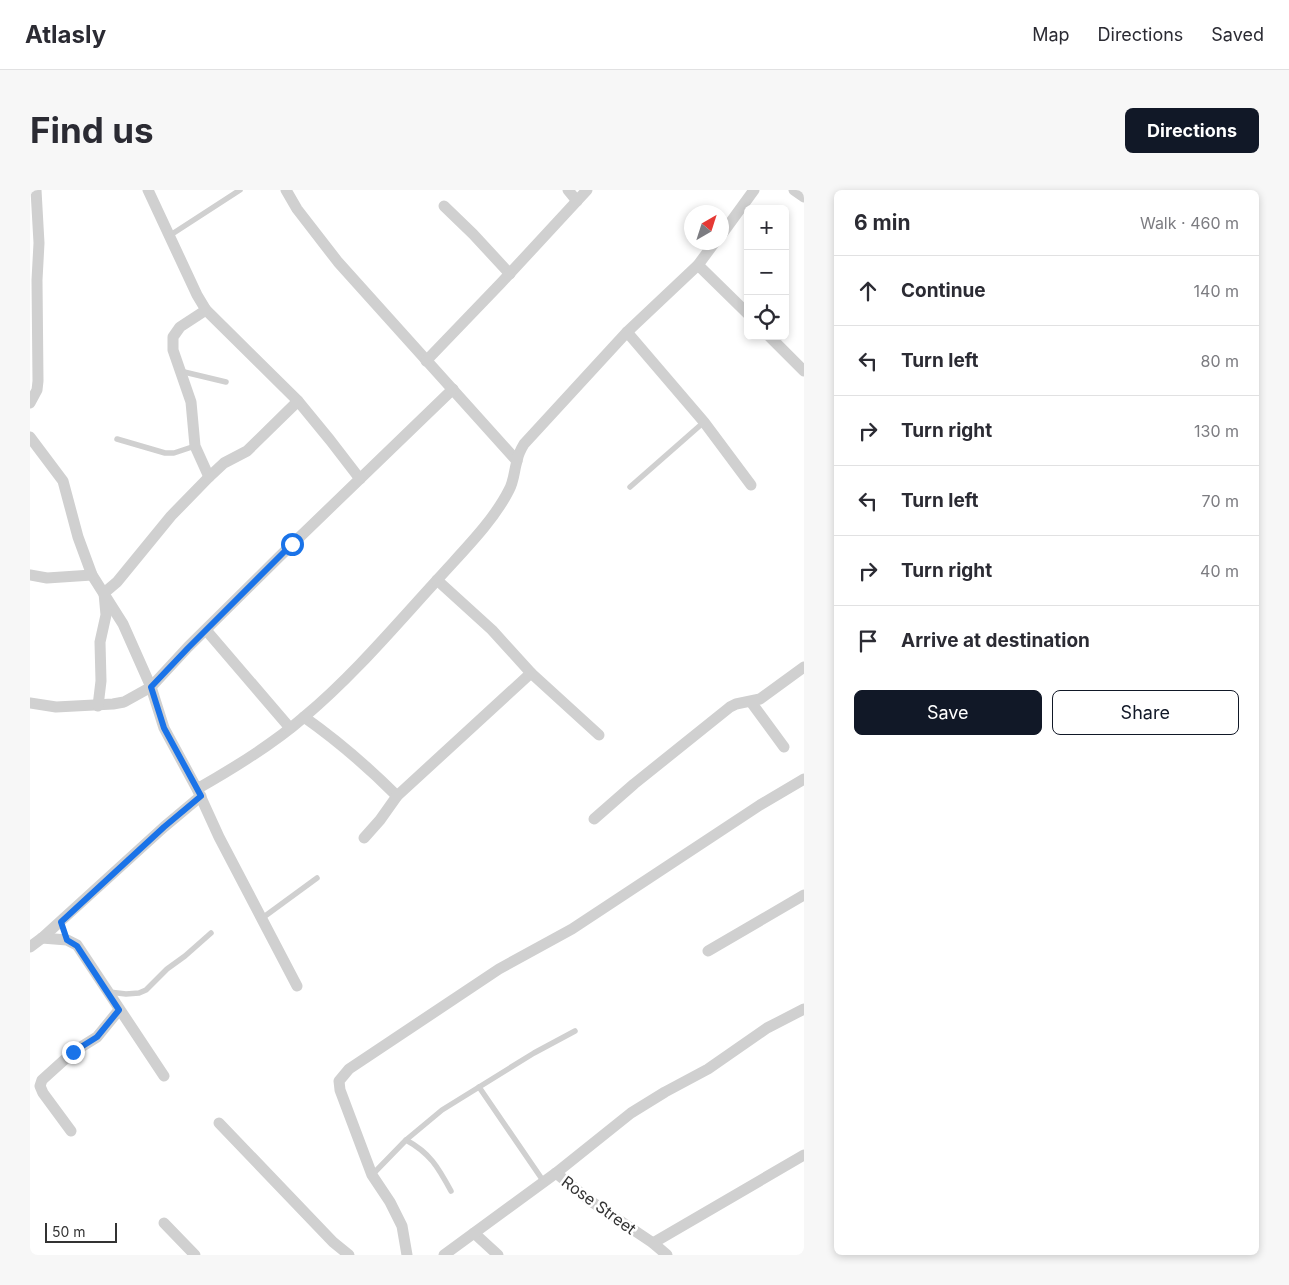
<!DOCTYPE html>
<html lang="en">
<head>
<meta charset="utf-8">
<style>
  :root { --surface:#fff; --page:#f7f7f7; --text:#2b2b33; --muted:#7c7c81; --line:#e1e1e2; --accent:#111827 }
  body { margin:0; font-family:Inter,sans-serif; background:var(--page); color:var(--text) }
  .controls { position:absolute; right:15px; top:15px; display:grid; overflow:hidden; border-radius:8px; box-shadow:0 2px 8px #0003 }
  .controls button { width:45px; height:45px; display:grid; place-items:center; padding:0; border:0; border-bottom:1px solid var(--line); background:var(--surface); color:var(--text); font:25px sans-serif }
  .compass { position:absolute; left:654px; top:15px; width:45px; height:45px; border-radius:50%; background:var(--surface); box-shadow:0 2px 8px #0003; rotate:39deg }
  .scale { position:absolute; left:15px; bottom:12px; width:72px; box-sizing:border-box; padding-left:5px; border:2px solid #333; border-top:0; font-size:14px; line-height:18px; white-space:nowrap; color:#333; -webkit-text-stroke:4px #fff; paint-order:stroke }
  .stop { position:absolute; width:15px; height:15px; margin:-11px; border:4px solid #1a73e8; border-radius:50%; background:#fff }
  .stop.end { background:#1a73e8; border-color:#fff; box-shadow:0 1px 5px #0008 }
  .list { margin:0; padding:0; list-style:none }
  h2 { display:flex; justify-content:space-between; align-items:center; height:65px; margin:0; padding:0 20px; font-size:21px }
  h2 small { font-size:16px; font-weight:400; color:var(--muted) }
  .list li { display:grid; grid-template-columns:32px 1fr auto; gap:15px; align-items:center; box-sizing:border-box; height:70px; padding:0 20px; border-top:1px solid var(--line) }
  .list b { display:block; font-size:19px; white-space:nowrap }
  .list em { font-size:16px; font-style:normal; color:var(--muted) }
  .actions { display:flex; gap:10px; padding:15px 20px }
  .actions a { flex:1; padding:11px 0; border:1px solid var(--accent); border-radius:8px; text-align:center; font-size:18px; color:var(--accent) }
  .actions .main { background:var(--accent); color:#fff }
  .icon { flex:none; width:28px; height:28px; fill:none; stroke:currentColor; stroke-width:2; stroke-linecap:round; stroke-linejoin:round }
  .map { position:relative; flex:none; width:774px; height:1065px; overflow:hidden; border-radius:8px }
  header { display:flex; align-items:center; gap:30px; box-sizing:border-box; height:70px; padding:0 25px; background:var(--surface); border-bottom:1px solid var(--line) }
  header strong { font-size:24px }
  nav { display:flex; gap:28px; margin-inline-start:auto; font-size:18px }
  .intro { display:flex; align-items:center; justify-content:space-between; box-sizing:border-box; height:120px; padding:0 30px }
  h1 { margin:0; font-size:35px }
  .button { padding:12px 22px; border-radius:8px; background:var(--accent); color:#fff; font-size:18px; font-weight:700 }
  main { display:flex; gap:30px; padding:0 30px }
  aside { flex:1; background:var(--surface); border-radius:8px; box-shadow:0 2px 8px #0003 }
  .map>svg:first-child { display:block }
</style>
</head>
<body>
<header>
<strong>Atlasly</strong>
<nav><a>Map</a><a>Directions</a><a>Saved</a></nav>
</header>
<div class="intro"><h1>Find us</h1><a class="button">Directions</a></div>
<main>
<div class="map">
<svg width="774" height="1065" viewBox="0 0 774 1065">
  <rect width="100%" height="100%" fill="#fff"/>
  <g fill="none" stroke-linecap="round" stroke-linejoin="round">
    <g stroke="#d0d0d0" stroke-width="5.5">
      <path d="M139,46L210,0"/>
      <path d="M150,181L196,192"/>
      <path d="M87,249L135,263H144L165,256"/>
      <path d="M600,297L674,232"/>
      <path d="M231,729L287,688"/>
      <path d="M79,802L96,804L109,803L116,800L137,779L155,766L181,743"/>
      <path d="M449,897L514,992"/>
      <path d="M376,950C400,963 408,977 421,1001"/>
      <path d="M342,985L376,950L412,920L504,863L545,841"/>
    </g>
    <g stroke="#d0d0d0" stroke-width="11">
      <path d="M118,0L167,105L176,120L268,211L300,250L330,289"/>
      <path d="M256,0L267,19L308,72L487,271"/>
      <path d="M538,0L547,11"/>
      <path d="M764,0L774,7"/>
      <path d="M414,16L443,44L480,84"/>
      <path d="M692,44L724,0"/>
      <path d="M668,75L718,124"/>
      <path d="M176,120L150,137L143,147V160L161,212L165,256L179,287"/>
      <path d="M597,142L674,232L721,295"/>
      <path d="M739,146L774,181"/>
      <path d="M396,171L471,93L557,0"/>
      <path d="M0,213L7,200L8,191L7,90L9,53L6,0"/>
      <path d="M0,247L33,291L48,347L62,385L93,434L121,497L134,538L167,599C204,578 242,555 274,527C323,486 365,436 408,389C432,362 463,332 479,300C484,291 484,281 487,271C488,265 491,259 494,254L597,142L668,75L685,52"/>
      <path d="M0,385L17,388L62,385"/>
      <path d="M407,390L462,440L501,483L569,545"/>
      <path d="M176,440L260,538"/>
      <path d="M721,512L754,557"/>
      <path d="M0,513L26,517L83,514L94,512L121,497L158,457L249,367L423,199"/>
      <path d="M68,516L71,491L70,452L76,425L74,403L87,392L141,326L179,287L194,273L217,261L268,211"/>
      <path d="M274,527C308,551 338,577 367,606"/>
      <path d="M168,601L189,647L267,796"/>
      <path d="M564,629L604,594L700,517L706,514L730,509L774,477"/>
      <path d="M334,648L350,630L367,606L501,483"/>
      <path d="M12,748L37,750L47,755L134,886"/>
      <path d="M0,757L12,748L134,637L171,606"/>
      <path d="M678,761L774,705"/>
      <path d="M189,933L303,1052L319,1065"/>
      <path d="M41,941L13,903L10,896L12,890L43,862L67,847L89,820"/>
      <path d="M526,983L559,1010L623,1053L637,1065"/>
      <path d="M134,1033L165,1065"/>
      <path d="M444,1043L468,1065"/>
      <path d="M623,1053L774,965"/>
      <path d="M377,1065L372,1036L360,1012L342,985L310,900L309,891L319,879L469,779L542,739L730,615L774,589"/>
      <path d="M414,1065L526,983L601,923L635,902L678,879L737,838L774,819"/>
    </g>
  </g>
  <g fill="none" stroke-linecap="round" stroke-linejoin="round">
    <path stroke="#1a73e8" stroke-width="6" d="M43,862L67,847L89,820L47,756L37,750L31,732L134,637L171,606L134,538L121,497L158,458L262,354"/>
  </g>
  <g text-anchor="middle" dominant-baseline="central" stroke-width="5" stroke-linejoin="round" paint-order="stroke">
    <g font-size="16" fill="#333" stroke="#fff">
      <text transform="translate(569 1015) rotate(36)">Rose Street</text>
    </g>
  </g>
</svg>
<div class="controls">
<button>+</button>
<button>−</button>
<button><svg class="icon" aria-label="locate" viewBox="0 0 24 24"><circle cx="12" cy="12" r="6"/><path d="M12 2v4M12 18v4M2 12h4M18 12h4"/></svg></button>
</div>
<svg class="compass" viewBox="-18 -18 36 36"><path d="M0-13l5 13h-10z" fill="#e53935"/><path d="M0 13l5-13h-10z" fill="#7c7c81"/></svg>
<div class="scale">50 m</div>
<div class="stop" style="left:262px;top:354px"></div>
<div class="stop end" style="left:43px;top:862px"></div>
</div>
<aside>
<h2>6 min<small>Walk · 460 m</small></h2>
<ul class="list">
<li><svg class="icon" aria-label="ahead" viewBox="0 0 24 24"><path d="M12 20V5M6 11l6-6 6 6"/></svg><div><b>Continue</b></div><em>140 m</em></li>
<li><svg class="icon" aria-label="left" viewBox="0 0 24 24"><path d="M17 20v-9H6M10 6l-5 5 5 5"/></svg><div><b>Turn left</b></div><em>80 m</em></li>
<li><svg class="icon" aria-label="right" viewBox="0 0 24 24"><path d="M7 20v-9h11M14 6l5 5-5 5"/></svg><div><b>Turn right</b></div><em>130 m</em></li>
<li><svg class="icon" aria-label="left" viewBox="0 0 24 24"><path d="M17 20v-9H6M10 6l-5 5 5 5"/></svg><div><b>Turn left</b></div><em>70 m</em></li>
<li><svg class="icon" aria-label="right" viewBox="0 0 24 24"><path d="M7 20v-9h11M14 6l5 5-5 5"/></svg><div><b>Turn right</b></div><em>40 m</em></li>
<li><svg class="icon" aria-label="arrive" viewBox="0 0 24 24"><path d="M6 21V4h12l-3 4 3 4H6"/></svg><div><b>Arrive at destination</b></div></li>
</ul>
<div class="actions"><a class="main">Save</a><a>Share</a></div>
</aside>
</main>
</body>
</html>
